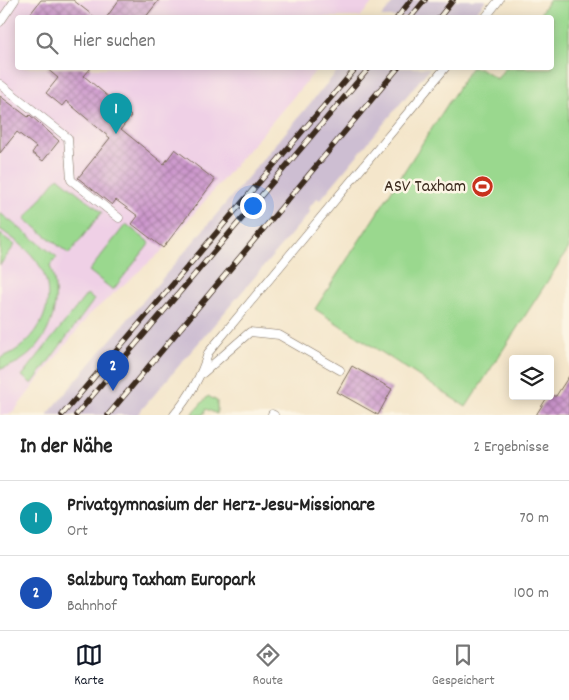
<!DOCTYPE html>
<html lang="de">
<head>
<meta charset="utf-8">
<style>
  :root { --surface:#fff; --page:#f2f2f2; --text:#222; --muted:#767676; --line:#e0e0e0; --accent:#111827 }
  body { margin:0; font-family:Dekko,sans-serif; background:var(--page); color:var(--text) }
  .controls { position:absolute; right:15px; bottom:15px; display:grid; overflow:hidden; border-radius:5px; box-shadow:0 2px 12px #0003 }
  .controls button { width:45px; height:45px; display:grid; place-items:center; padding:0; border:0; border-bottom:1px solid var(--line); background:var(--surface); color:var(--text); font:25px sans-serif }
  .you { position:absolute; left:252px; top:205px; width:18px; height:18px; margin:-12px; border:4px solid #fff; border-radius:50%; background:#1a73e8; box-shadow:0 0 0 8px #1a73e833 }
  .badge { display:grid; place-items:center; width:32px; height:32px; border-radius:50%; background:var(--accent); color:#fff; font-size:16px; font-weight:700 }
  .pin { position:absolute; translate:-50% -41px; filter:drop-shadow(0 1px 2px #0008) }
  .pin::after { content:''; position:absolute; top:26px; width:18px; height:15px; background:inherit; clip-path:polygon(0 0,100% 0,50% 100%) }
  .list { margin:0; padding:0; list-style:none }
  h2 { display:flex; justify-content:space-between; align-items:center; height:65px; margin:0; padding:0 20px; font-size:21px }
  h2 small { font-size:16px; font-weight:400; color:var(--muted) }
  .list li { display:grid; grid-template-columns:32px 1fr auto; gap:15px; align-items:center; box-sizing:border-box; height:75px; padding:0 20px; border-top:1px solid var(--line) }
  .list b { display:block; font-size:19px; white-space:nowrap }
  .list p { margin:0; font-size:16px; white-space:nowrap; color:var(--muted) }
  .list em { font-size:16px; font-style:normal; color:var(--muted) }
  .icon { flex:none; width:28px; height:28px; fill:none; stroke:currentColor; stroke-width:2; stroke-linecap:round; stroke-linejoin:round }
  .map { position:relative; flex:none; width:569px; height:415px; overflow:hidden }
  .search { position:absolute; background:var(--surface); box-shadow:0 2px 12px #0003; left:15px; right:15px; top:15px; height:55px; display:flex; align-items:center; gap:12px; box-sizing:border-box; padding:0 18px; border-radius:5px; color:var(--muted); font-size:19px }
  .sheet { height:215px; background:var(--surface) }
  nav { display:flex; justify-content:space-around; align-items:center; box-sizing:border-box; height:70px; border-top:1px solid var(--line); background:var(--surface); font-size:14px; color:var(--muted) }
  nav a { display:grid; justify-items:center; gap:2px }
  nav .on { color:var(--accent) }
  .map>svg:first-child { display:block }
</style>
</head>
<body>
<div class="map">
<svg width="569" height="415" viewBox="0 0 569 415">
  <defs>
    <pattern id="building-cross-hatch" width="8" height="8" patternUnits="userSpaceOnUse" patternTransform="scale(1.25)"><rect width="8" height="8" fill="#cb94cc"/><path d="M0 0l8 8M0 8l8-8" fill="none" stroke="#a679a5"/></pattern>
  </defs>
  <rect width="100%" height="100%" fill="#fcf5e5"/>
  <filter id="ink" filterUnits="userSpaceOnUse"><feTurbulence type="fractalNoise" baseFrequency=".02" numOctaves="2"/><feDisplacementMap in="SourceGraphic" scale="10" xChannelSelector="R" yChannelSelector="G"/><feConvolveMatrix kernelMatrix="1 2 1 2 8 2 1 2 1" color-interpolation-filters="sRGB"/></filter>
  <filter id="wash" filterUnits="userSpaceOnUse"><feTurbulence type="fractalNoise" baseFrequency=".0096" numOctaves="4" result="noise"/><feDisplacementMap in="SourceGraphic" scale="20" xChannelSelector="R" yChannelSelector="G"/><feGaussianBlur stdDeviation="1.12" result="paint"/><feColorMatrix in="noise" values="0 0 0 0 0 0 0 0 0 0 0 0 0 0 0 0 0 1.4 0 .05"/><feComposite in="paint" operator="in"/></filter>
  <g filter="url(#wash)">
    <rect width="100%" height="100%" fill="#f4e6cb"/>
    <path fill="#efd0e6" d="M0,0H375L360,17L18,18V68H318L161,252L89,315L15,410L7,415H0Z"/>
    <g fill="#cdbed2">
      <path d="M396,0H486L472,17H381Z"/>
      <path d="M340,68H430L320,200L317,198L308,209L310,212L137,415H47Z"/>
    </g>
    <g fill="#9ad88e" stroke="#6a8156">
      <path d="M549,0H569V248L466,407L315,309L471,68H480L497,79L505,68H552V18L538,17Z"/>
      <path d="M58,177L102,212L69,254L25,219Z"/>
      <path d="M0,213L57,257L50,266C66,307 45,359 0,369V358C40,344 64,296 35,259C26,247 12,238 0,229Z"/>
      <path d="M126,224L150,243L113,290L89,271Z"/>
      <path d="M0,234L15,245L0,265Z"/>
      <path d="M87,294L94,300L32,384L22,376Z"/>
      <path d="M208,396L217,401V414L206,409L203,415H191Z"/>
    </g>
    <g id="blocks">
      <g fill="url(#building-cross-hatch)">
        <path d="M41,0H73L96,18H27Z"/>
        <path d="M119,0H159L145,18H106Z"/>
        <path d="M46,68H91L84,76L131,116L121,129L164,164L175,149L215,180L163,248L132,224L138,216L116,200L112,205L78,178L110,138L66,101L62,106L46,93L58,78Z"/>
        <path d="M0,96L28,117L30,115L59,141L43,161L32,153L36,147L17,132L0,153Z"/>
        <path d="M352,366L392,389L378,415L337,392Z"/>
        <path d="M569,376V415H536L548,396H556Z"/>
      </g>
    </g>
  </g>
  <g filter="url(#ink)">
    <use href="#blocks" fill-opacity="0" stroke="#7c6c5b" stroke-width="1"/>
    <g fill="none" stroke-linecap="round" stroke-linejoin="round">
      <defs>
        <g id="lane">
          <path d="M485,18L499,0"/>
          <path d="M0,22L15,0"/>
          <path d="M0,84L68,138L71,180L119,218"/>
          <path d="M203,373L250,332L279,335L340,370"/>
          <path d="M272,414L274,415"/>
          <path d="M174,415C190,396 201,377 208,353L445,68"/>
        </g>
      </defs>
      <use href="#lane" stroke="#7c6c5b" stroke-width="9"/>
      <use href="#lane" stroke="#fff" stroke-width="8"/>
      <defs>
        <g id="rail">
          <path d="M397,18L411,0"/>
          <path d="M410,18L425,0"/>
          <path d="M439,18L453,0"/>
          <path d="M62,415L356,68"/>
          <path d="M76,415L369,68"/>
          <path d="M108,415L398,68"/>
        </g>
      </defs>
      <use href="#rail" stroke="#3b2a1e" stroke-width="5.5"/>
      <use href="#rail" stroke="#fcf5e5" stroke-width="4" stroke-dasharray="11" stroke-linecap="butt"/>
    </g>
  </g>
  <defs>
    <symbol id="stadium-disc" viewBox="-11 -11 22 22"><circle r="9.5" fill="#c8321e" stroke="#fcf5e5"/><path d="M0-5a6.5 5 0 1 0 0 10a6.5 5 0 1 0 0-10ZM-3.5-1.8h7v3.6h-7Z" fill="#fff"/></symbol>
  </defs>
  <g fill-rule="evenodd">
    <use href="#stadium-disc" x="470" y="174" width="25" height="25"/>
  </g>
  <g text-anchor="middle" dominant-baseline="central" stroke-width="5" stroke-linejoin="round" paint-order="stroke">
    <g font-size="18" fill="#3b2a1e" stroke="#fcf5e5" text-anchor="end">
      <text x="466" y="187">ASV Taxham</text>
    </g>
  </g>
</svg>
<div class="controls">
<button><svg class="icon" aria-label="layers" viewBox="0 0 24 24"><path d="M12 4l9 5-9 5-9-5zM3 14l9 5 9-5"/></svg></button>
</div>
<div class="you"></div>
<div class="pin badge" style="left:116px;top:134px;background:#0f9aa8">1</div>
<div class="pin badge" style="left:113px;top:391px;background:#1a4fb4">2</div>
<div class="search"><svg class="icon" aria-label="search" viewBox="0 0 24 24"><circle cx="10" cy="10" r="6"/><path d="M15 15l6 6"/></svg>Hier suchen</div>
</div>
<section class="sheet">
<h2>In der Nähe<small>2 Ergebnisse</small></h2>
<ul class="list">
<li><span class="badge" style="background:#0f9aa8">1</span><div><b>Privatgymnasium der Herz-Jesu-Missionare</b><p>Ort</p></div><em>70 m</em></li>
<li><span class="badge" style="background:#1a4fb4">2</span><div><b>Salzburg Taxham Europark</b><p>Bahnhof</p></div><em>100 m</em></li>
</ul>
</section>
<nav>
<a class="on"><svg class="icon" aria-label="map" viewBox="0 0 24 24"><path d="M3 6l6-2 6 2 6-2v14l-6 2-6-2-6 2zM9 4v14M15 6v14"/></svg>Karte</a>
<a><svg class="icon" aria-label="directions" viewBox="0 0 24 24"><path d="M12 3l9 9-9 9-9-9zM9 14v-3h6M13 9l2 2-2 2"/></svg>Route</a>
<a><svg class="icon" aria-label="saved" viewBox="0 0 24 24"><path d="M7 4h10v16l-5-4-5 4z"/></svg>Gespeichert</a>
</nav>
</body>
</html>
